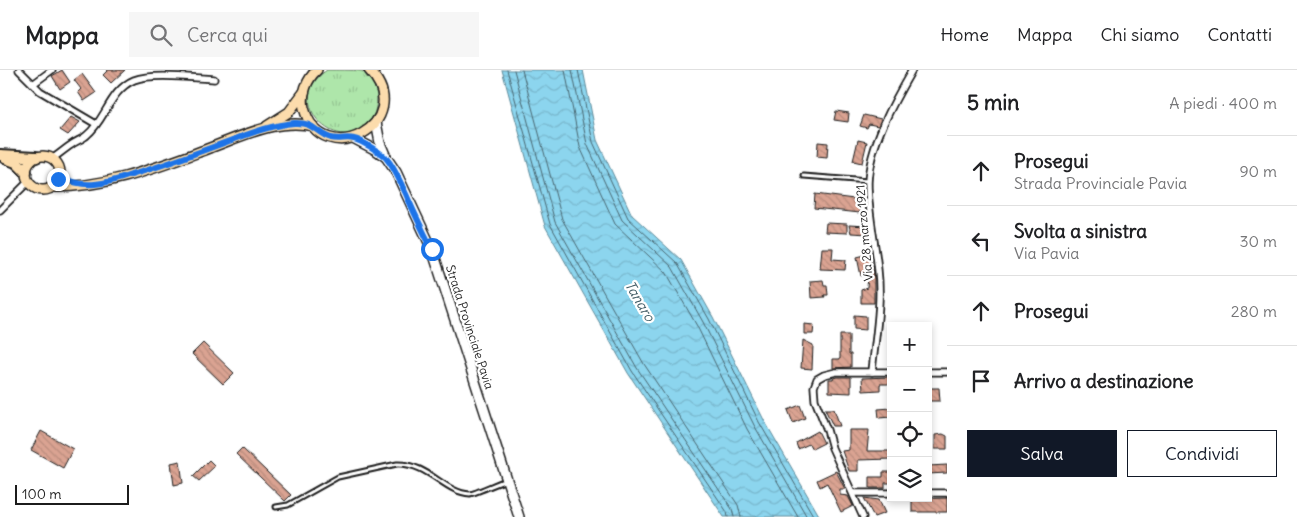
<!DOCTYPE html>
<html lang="it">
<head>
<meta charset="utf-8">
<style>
  :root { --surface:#fff; --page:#f6f6f6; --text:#202124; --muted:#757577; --line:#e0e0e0; --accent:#111827 }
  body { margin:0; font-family:Delius,sans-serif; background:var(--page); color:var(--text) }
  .controls { position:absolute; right:15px; bottom:15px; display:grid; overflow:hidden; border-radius:0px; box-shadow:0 2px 8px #0003 }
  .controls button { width:45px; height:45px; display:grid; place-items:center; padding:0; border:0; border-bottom:1px solid var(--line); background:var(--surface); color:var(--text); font:25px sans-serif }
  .scale { position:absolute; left:15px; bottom:12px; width:114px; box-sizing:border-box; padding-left:5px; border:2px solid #1c1c1c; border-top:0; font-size:14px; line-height:18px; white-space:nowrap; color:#1c1c1c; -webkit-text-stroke:4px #fff; paint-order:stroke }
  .stop { position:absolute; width:15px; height:15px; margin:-11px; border:4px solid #1a73e8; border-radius:50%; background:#fff }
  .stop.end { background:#1a73e8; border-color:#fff; box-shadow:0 1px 5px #0008 }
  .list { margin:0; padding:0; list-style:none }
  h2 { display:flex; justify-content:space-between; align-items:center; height:65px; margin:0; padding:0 20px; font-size:21px }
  h2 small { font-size:16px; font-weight:400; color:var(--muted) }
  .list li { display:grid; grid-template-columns:32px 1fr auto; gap:15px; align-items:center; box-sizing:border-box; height:70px; padding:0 20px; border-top:1px solid var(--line) }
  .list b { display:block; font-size:19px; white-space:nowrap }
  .list p { margin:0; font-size:16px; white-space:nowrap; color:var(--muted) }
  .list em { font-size:16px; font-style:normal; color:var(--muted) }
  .actions { display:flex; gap:10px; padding:15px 20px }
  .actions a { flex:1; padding:11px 0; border:1px solid var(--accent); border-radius:0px; text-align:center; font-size:18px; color:var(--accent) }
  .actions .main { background:var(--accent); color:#fff }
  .icon { flex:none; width:28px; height:28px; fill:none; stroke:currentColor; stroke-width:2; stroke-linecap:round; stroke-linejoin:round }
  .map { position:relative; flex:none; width:947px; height:447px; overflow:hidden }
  header { display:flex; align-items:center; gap:30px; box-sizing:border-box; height:70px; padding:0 25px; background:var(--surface); border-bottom:1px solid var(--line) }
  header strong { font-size:24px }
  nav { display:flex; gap:28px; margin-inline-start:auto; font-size:18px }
  .search { width:350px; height:45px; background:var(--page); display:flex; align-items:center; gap:12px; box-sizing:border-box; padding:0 18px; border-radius:0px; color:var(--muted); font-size:19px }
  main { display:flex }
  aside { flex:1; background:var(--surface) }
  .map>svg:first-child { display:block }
</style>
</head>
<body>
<header>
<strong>Mappa</strong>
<div class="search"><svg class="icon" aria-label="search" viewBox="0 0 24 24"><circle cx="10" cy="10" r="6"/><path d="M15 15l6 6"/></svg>Cerca qui</div>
<nav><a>Home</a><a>Mappa</a><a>Chi siamo</a><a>Contatti</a></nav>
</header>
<main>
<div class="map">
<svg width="947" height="447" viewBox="0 0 947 447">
  <defs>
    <pattern id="grass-tufts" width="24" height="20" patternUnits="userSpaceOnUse" patternTransform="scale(1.25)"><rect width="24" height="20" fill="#aee6aa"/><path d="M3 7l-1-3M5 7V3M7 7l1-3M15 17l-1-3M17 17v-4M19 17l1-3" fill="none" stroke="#95c592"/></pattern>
    <pattern id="water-waves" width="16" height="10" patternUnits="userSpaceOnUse" patternTransform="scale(1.25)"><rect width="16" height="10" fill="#8cd5ee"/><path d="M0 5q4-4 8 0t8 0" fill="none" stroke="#78b6cc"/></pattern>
    <pattern id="building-back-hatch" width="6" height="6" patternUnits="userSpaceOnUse" patternTransform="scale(1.25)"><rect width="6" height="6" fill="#daa392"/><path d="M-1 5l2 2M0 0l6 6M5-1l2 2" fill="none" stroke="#ba8c7d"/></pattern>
  </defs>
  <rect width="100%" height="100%" fill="#fff"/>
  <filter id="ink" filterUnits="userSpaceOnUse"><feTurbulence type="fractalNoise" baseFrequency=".02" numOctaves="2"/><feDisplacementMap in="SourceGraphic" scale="10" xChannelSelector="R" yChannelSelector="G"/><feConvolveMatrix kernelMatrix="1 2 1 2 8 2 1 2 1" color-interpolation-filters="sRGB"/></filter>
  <g filter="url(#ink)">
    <path fill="url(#grass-tufts)" stroke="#658163" d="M327,0C337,0 352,0 361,1C379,8 380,34 372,48C343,93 278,32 327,0Z"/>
    <path fill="url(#water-waves)" stroke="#5f8b9a" d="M502,0H583L597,70L632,145L681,190L713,247L764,350L820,447H724L628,303L545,156Z"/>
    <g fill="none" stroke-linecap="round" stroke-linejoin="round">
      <g stroke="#496670" stroke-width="1">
        <path d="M507,0L550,154L632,301L727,442L728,447"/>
        <path d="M514,0L555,152L637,298L732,439L734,447"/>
        <path d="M522,0L562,149L644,294L738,435L741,447"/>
        <path d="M565,0L580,77L615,154L666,202L697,256L747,359L798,447"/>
        <path d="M572,0L587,74L622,150L672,197L703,252L754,355L807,447"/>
        <path d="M578,0L593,72L628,148L677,193L709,249L759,352L814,447"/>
      </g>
    </g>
    <g fill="url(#building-back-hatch)" stroke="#1c1c1c">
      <path d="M62,0L70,12L60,19L52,6Z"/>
      <path d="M108,0H125L111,13L103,5Z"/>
      <path d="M82,4L96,23L84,31L78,22L81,19L74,10Z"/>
      <path d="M836,41L849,43L848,52L834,50Z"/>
      <path d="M864,45L881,49L878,56L869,54L867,58L860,56Z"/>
      <path d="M71,47L80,52L68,65L60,60Z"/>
      <path d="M858,70L867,72L862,93L853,91Z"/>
      <path d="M818,72L828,73L827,88L817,87Z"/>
      <path d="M815,124L862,130L860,143L814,138Z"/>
      <path d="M826,153L847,154V163L825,162Z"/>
      <path d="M849,155L867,156L868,164L851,163Z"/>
      <path d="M822,178H833L832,189L846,190L845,200L820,199Z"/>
      <path d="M869,184L874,204V233H861V220L867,218L868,204L861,206L857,187Z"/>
      <path d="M823,210L824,215H827L828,225H824L825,227L811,228L810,211Z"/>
      <path d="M854,245L866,246V260L854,259Z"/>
      <path d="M804,254L814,255L813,264H804Z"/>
      <path d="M840,265H849V284H851V297L833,298V289H840Z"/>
      <path d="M803,270L813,275L812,299L801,298Z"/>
      <path d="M203,273L234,303L223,314L192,284Z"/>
      <path d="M837,307H851V323L829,322V309H833V308Z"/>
      <path d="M891,307V314H880V320L863,321L862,308Z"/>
      <path d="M928,318H939L940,331H928Z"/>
      <path d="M800,335L805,348L793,353L788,340Z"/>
      <path d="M891,338V347L879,348L878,339Z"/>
      <path d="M825,339H834L840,356H833Z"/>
      <path d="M849,360H869L867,381H891V389L858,390V401H849L842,381L849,380Z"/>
      <path d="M41,361L73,379L63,398L31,380Z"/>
      <path d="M818,361L824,373L812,379L809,374L798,379L796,373Z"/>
      <path d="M943,364L947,366V379H935V365Z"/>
      <path d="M242,378L291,425L285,431L236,384Z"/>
      <path d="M209,390L215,396L199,411L193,406Z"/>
      <path d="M180,391L183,413L174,415L171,393Z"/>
      <path d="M947,395V403L928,404V396Z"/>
      <path d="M836,401L845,419H840V425L848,426L853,436L841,442L827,413L820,417L817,410Z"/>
      <path d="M883,402H891V413H885V418H870V407H883Z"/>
      <path d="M864,428L879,430L885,443L874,447Z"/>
      <path d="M947,428V442H912V429Z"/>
    </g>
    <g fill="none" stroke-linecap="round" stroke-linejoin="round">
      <defs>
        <g id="service">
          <path d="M804,106L868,111"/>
          <path d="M276,437L288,435L338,407L397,394C428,393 445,423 470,424C474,424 499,412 507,410"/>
        </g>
        <g id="minor">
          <path d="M19,0L40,21L96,54"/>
          <path d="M33,14L52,0"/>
          <path d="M52,89C59,84 65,79 71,75C76,71 83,69 87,65C105,51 110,20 134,10C152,3 193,8 214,9"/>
          <path d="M0,140L29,111"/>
          <path d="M872,302C875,269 882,233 878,200C875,171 868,142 868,113C869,76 894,31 912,0"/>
          <path d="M928,302H947"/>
          <path d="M853,423H891"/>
          <path d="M928,423H947"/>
          <path d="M863,447L832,378L827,360L815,330L814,317L817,309L824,305L836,302H891"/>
        </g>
        <g id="secondary">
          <path d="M376,52L380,73L386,87L396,102L432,179L519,447"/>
          <path d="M353,68L376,80L386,87"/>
        </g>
        <g id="primary">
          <path d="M317,0C307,9 301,24 304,38C322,105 419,52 369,0"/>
          <path d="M267,56L289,42L304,22"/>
          <circle cx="43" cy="103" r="17"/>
          <path d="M51,117C107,118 158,97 210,78C242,66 278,48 313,56"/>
        </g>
        <g id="trunk">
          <path d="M0,85L36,87"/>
          <path d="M5,88L16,92L26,102"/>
        </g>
      </defs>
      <use href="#service" stroke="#1c1c1c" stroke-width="7"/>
      <use href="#minor" stroke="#1c1c1c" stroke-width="9"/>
      <use href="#secondary" stroke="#1c1c1c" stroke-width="12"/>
      <use href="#primary" stroke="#1c1c1c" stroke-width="12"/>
      <use href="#trunk" stroke="#1c1c1c" stroke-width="14"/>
      <use href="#service" stroke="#fff" stroke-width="3"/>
      <use href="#minor" stroke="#fff" stroke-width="5.5"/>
      <use href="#secondary" stroke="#fff" stroke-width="9"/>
      <use href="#primary" stroke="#fcdcac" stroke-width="9"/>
      <use href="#trunk" stroke="#fcdcac" stroke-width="10"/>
    </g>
  </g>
  <g fill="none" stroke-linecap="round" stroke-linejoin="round" filter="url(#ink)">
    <path stroke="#1a73e8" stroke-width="6" d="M58,109L60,103C67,113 84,115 95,114C107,113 120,109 131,105C167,95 201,81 235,69C254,62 273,55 294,53C315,52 315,63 331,68C339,70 347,67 354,69C362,71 380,82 386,88C395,98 400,112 406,124C414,143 423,161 432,179"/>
  </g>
  <g text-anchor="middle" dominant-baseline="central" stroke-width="4.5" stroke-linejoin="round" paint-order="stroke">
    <g font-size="12" fill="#1c1c1c" stroke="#fff">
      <text transform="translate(864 163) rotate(-95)">Via 28 marzo 1921</text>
      <text transform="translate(470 257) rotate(72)">Strada Provinciale Pavia</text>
    </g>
    <g font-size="14" font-style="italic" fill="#435d66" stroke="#fff">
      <text transform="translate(640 231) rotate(59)">Tanaro</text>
    </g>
  </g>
</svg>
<div class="controls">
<button>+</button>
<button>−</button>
<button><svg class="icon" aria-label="locate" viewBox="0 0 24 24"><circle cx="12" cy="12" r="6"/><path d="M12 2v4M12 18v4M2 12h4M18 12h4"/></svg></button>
<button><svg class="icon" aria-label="layers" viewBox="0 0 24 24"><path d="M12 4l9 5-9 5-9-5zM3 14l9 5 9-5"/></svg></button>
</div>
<div class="scale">100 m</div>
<div class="stop" style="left:432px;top:179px"></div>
<div class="stop end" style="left:58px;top:109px"></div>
</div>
<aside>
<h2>5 min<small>A piedi · 400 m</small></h2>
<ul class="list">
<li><svg class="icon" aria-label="ahead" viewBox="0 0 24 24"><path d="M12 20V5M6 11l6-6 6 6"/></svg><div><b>Prosegui</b><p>Strada Provinciale Pavia</p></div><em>90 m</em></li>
<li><svg class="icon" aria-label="left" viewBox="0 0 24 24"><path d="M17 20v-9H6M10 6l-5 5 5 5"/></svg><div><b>Svolta a sinistra</b><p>Via Pavia</p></div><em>30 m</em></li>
<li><svg class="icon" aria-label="ahead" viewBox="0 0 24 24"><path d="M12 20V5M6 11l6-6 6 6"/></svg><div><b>Prosegui</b></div><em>280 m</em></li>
<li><svg class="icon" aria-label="arrive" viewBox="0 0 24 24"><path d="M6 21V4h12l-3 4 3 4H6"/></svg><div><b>Arrivo a destinazione</b></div></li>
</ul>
<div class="actions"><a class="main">Salva</a><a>Condividi</a></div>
</aside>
</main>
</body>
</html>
